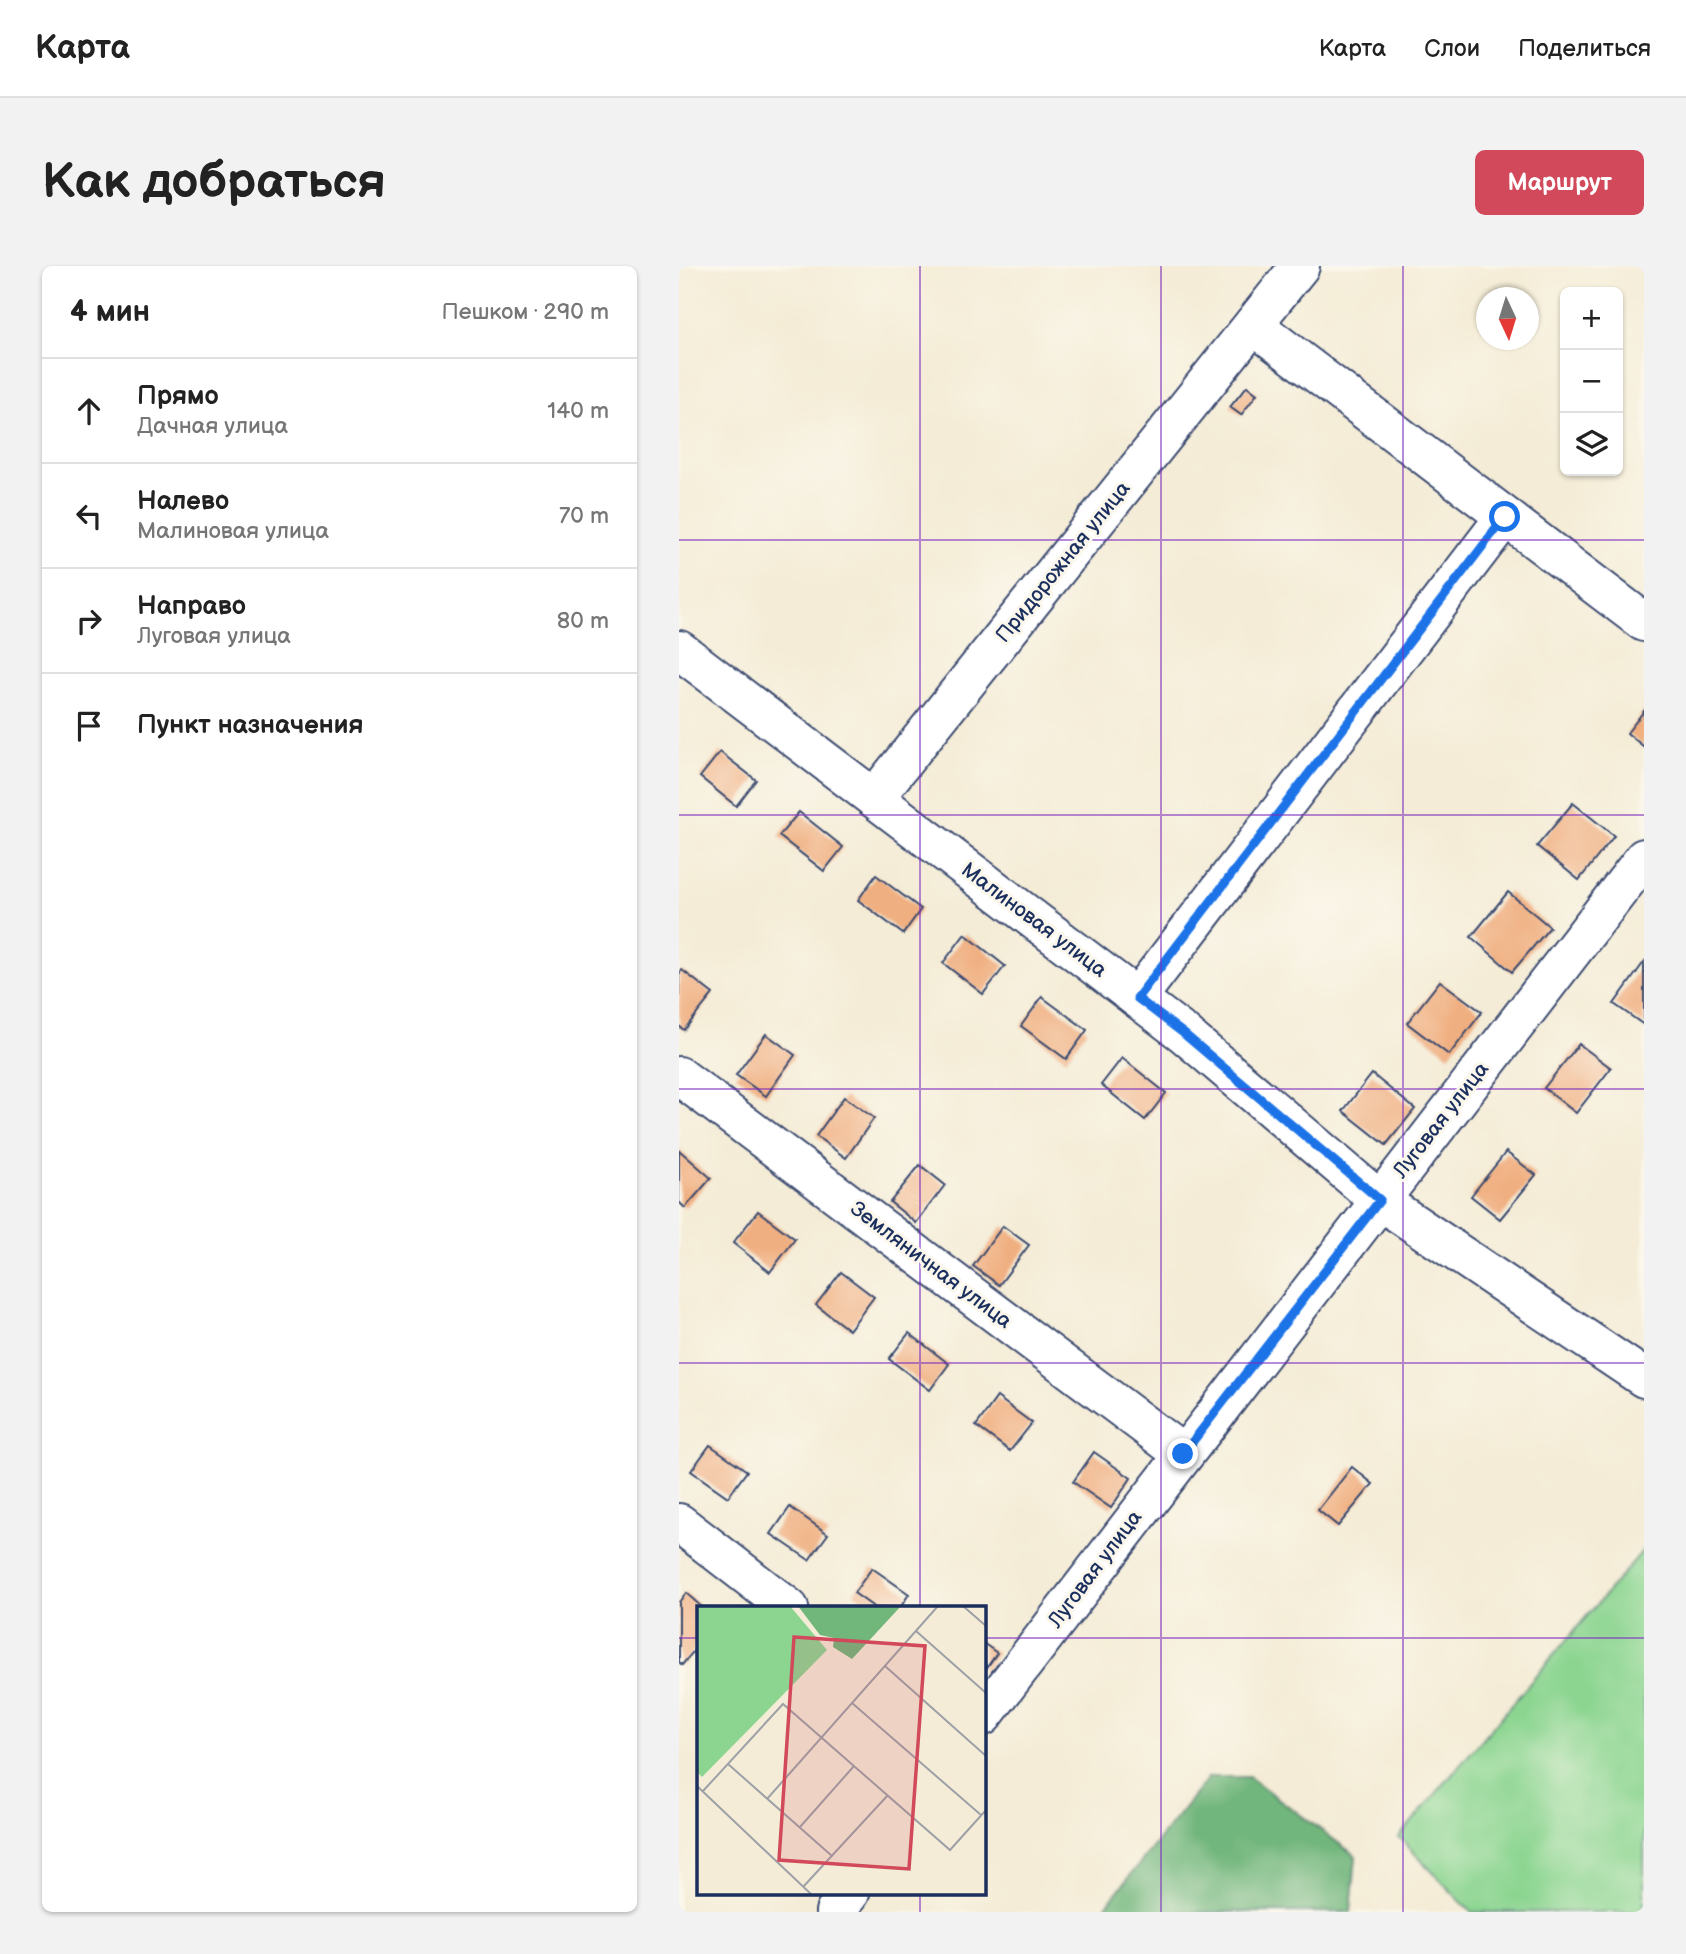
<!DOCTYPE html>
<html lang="ru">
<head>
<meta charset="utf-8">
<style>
  :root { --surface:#fff; --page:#f2f2f2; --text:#222; --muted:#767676; --line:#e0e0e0; --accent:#d1495b }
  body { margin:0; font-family:"Balsamiq Sans",sans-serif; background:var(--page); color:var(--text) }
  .controls { position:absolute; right:21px; top:21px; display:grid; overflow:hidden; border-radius:10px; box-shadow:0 2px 5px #0004 }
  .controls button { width:63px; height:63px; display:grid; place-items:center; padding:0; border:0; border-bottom:2px solid var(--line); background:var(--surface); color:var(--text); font:35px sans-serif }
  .compass { position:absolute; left:797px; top:21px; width:63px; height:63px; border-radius:50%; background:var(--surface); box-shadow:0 2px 5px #0004; rotate:176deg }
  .stop { position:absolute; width:21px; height:21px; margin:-16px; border:5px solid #1a73e8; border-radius:50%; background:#fff }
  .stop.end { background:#1a73e8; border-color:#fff; box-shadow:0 2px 7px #0008 }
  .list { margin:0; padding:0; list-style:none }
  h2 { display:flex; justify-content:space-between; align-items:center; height:91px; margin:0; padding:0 28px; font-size:30px }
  h2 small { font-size:23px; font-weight:400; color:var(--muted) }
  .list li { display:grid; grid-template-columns:46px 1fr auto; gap:21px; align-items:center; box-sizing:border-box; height:105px; padding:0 28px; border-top:2px solid var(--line) }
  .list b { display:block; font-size:26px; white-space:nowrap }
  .list p { margin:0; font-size:23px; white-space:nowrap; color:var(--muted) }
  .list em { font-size:23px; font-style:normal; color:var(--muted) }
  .icon { flex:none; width:38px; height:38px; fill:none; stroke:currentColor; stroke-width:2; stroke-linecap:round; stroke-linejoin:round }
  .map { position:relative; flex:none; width:965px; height:1646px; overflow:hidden; border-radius:10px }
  header { display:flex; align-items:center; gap:42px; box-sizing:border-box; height:98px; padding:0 35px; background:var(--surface); border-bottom:2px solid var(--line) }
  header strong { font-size:33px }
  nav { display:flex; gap:38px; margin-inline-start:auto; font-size:24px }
  .intro { display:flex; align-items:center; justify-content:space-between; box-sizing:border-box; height:168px; padding:0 42px }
  h1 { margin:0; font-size:49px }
  .button { padding:18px 32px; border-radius:10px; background:var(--accent); color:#fff; font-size:24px; font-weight:700 }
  main { display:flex; gap:42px; padding:0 42px }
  aside { flex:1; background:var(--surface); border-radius:10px; box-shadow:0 2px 5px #0004 }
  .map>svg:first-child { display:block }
</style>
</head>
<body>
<header>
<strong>Карта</strong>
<nav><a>Карта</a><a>Слои</a><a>Поделиться</a></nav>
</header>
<div class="intro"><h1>Как добраться</h1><a class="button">Маршрут</a></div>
<main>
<aside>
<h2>4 мин<small>Пешком · 290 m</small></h2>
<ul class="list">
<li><svg class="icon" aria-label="ahead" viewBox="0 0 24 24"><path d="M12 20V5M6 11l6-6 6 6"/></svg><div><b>Прямо</b><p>Дачная улица</p></div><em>140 m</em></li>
<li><svg class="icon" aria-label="left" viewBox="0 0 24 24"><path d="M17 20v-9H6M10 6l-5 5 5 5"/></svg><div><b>Налево</b><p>Малиновая улица</p></div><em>70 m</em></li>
<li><svg class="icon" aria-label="right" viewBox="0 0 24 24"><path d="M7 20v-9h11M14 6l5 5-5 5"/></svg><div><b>Направо</b><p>Луговая улица</p></div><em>80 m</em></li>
<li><svg class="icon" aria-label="arrive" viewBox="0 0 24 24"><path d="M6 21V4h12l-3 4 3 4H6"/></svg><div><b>Пункт назначения</b></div></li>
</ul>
</aside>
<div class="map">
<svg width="965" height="1646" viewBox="0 0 965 1646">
  <rect width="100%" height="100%" fill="#fbf7ec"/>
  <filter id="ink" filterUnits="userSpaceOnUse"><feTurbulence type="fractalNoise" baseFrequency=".0143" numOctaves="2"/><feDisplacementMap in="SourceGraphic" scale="14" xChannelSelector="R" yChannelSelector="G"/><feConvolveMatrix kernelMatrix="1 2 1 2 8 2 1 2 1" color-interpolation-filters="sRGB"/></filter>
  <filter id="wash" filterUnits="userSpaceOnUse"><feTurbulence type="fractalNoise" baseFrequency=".00686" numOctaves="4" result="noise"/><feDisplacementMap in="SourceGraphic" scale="28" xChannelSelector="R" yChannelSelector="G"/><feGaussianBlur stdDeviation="1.57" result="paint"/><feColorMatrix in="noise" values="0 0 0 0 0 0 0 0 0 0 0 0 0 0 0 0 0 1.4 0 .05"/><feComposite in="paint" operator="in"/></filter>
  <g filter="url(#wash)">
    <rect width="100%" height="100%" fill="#f4ecd6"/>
    <path fill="#8cd591" stroke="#548278" stroke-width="2" d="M965,1283V1646H792L720,1571Z"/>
    <path fill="#71b67b" stroke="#46726c" stroke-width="2" d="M530,1511H570L677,1590L672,1646H422Z"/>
    <g id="blocks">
      <g fill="#f0af80">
        <path d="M568,120L578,128L562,149L551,141Z"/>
        <path d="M965,445V481L948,467Z"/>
        <path d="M41,486L77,514L57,540L21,511Z"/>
        <path d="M894,537L935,570L900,614L858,580Z"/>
        <path d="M120,546L164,581L145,605L100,570Z"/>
        <path d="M197,609L242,643L224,668L179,634Z"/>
        <path d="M829,626L871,661L833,706L792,671Z"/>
        <path d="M286,668L326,700L304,728L264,697Z"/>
        <path d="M965,696V759L935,738Z"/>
        <path d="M3,704L34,728L5,764L0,760V708Z"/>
        <path d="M761,715L803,746L770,789L728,757Z"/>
        <path d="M363,731L408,764L387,793L342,760Z"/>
        <path d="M87,768L116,789L87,830L57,809Z"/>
        <path d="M900,778L932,802L897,847L865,822Z"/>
        <path d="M443,792L487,827L466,854L422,819Z"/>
        <path d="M693,808L736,843L707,879L664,845Z"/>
        <path d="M165,831L195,852L167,892L137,870Z"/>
        <path d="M0,884L32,912L6,942L0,936Z"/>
        <path d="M827,886L857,909L821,953L792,930Z"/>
        <path d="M241,899L266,919L237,957L211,936Z"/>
        <path d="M79,945L116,973L91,1006L54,977Z"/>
        <path d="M324,960L350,979L320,1019L294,1000Z"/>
        <path d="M162,1006L195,1031L170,1064L137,1039Z"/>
        <path d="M230,1067L270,1098L251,1124L210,1093Z"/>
        <path d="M318,1131L353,1157L331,1185L297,1160Z"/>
        <path d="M31,1179L68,1205L49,1231L12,1205Z"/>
        <path d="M415,1186L452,1212L432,1242L394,1216Z"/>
        <path d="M673,1201L694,1218L659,1260L639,1244Z"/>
        <path d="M111,1241L149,1268L130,1294L92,1268Z"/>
        <path d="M193,1302L230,1328L221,1342H196L175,1327Z"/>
        <path d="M7,1327L24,1342H19V1380L3,1399L0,1396V1336Z"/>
        <path d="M304,1377L318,1387L304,1407Z"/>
      </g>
    </g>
  </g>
  <g filter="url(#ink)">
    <use href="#blocks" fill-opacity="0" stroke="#3c4b70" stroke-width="2"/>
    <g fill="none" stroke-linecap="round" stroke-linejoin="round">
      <defs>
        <g id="minor">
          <path d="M574,59L965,356"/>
          <path d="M0,384L504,767L700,934L965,1112"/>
          <path d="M195,532L621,0"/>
          <path d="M458,732L826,251"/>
          <path d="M0,810L504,1188"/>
          <path d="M0,1257L110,1342"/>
          <path d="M304,1450L965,592"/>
          <path d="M156,1646L171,1627"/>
        </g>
      </defs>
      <use href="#minor" stroke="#3c4b70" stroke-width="42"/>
      <use href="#minor" stroke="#fff" stroke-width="38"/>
    </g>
  </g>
  <g fill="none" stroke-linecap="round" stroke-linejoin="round" filter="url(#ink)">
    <path stroke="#1a73e8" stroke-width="9" d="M504,1188L701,934L504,767L458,732L826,251"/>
  </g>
  <path fill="none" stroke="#7b2cbf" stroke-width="2" stroke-opacity="0.55" d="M241,0V1342M482,0V1646M724,0V1646M0,274H965M0,549H965M0,823H965M0,1097H965M0,1372H19M304,1372H965M241,1627V1646"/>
  <g text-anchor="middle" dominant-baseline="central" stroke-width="6" stroke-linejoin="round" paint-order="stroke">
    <g font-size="21" fill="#1b2f5e" stroke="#fbf7ec">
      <text transform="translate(384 296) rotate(-51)">Придорожная улица</text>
      <text transform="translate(355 654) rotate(37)">Малиновая улица</text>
      <text transform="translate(762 854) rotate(-52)">Луговая улица</text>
      <text transform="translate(252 999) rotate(37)">Земляничная улица</text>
      <text transform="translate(416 1303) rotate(-53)">Луговая улица</text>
    </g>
  </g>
  <g transform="translate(18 1340)">
    <rect width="289" height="289" fill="#f4ecd6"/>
    <path d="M0,0H93L130,44L5,171L0,166Z" fill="#8cd591"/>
    <path d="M101,0H204L155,53L136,41L137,32L123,29Z" fill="#71b67b"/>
    <path fill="none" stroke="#9da0a6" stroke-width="2" d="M266,0L289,20M219,25L289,87M188,60L289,150M155,97L284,209M31,158L135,250M0,180L115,289M6,185L86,98L253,244L289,204M70,193L241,0M103,221L157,160M106,281L191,189"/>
    <path fill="#d1495b" fill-opacity="0.15" stroke="#d1495b" stroke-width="3.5" d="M97,31L228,40L212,263L82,254Z"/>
    <rect width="289" height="289" fill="none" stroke="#1b2f5e" stroke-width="3.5"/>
  </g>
</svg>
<div class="controls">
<button>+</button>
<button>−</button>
<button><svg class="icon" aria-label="layers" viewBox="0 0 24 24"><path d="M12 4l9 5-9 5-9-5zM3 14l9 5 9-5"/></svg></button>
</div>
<svg class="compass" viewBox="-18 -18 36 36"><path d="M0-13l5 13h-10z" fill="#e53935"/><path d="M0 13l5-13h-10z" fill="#767676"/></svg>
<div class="stop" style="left:826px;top:251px"></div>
<div class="stop end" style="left:504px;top:1188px"></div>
</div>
</main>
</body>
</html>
